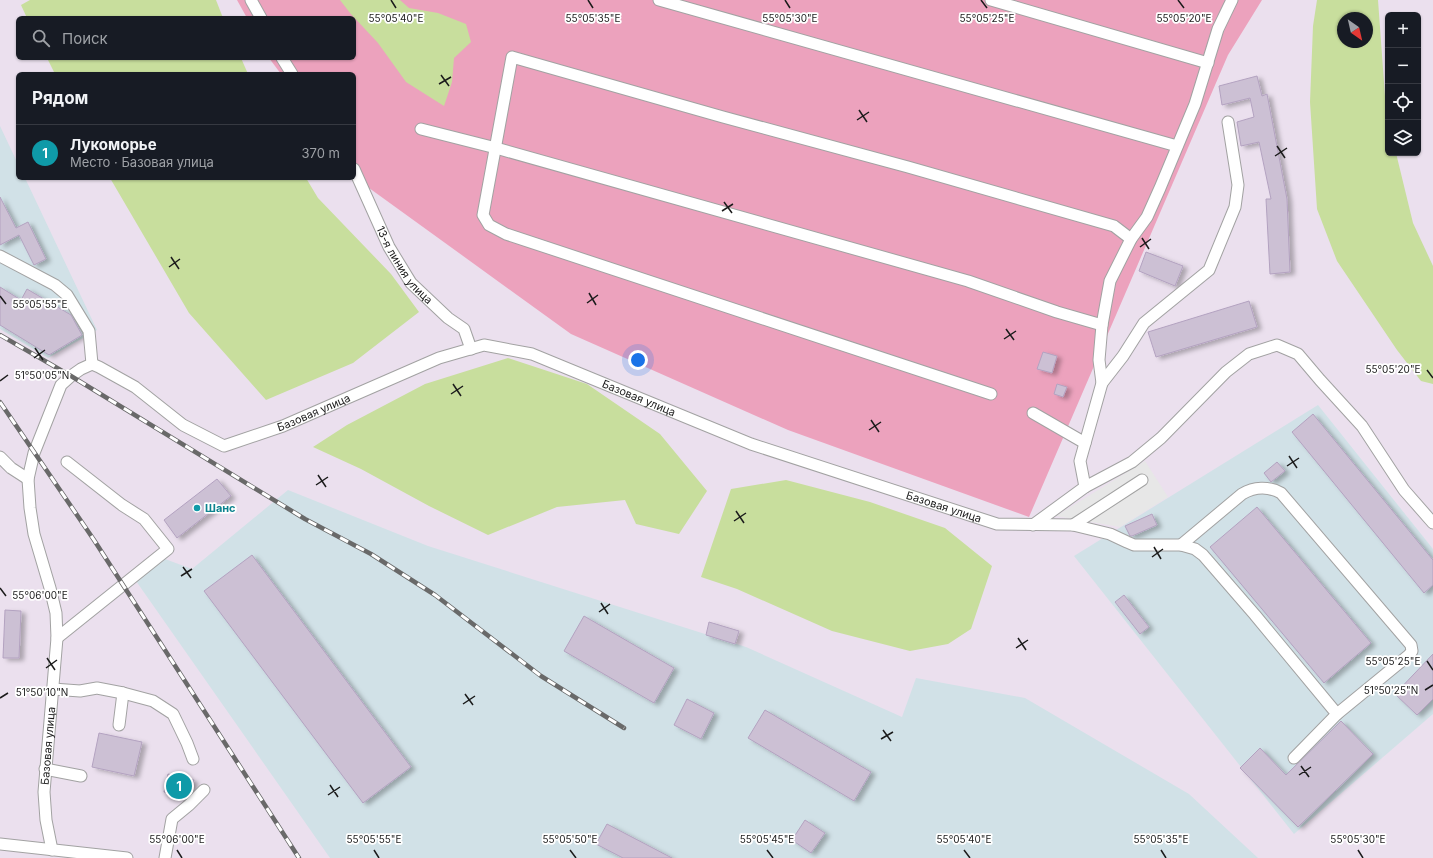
<!DOCTYPE html>
<html lang="ru">
<head>
<meta charset="utf-8">
<style>
  :root { --surface:#171b24; --page:#242831; --text:#f1f3f6; --muted:#9ea1a6; --line:#363941; --accent:#db2777 }
  body { margin:0; font-family:Inter,sans-serif; background:var(--page); color:var(--text) }
  .controls { position:absolute; right:12px; top:12px; display:grid; overflow:hidden; border-radius:6px; box-shadow:0 1px 3px #0004 }
  .controls button { width:36px; height:36px; display:grid; place-items:center; padding:0; border:0; border-bottom:1px solid var(--line); background:var(--surface); color:var(--text); font:20px sans-serif }
  .compass { position:absolute; left:1337px; top:12px; width:36px; height:36px; border-radius:50%; background:var(--surface); box-shadow:0 1px 3px #0004; rotate:146deg }
  .you { position:absolute; left:638px; top:360px; width:14px; height:14px; margin:-10px; border:3px solid #fff; border-radius:50%; background:#1a73e8; box-shadow:0 0 0 6px #1a73e833 }
  .badge { display:grid; place-items:center; width:26px; height:26px; border-radius:50%; background:var(--accent); color:#fff; font-size:13px; font-weight:700 }
  .pin { position:absolute; translate:-50% -50%; border:2px solid #fff; box-shadow:0 1px 4px #0006 }
  .list { margin:0; padding:0; list-style:none }
  h2 { display:flex; justify-content:space-between; align-items:center; height:52px; margin:0; padding:0 16px; font-size:17px }
  h2 small { font-size:13px; font-weight:400; color:var(--muted) }
  .list li { display:grid; grid-template-columns:26px 1fr auto; gap:12px; align-items:center; box-sizing:border-box; height:56px; padding:0 16px; border-top:1px solid var(--line) }
  .list b { display:block; font-size:15px; white-space:nowrap }
  .list p { margin:0; font-size:13px; white-space:nowrap; color:var(--muted) }
  .list em { font-size:13px; font-style:normal; color:var(--muted) }
  .icon { flex:none; width:22px; height:22px; fill:none; stroke:currentColor; stroke-width:2; stroke-linecap:round; stroke-linejoin:round }
  .map { position:relative; flex:none; width:1433px; height:858px; overflow:hidden }
  .search { position:absolute; background:var(--surface); box-shadow:0 1px 3px #0004; left:16px; top:16px; width:340px; height:44px; display:flex; align-items:center; gap:10px; box-sizing:border-box; padding:0 14px; border-radius:6px; color:var(--muted); font-size:15px }
  .panel { position:absolute; background:var(--surface); box-shadow:0 1px 3px #0004; left:16px; top:72px; width:340px; height:108px; border-radius:6px }
  .map>svg:first-child { display:block }
</style>
</head>
<body>
<div class="map">
<svg width="1433" height="858" viewBox="0 0 1433 858">
  <defs>
    <filter id="shadow"><feDropShadow dx="4.5" dy="2.5" stdDeviation="2" flood-color="#0004"/></filter>
  </defs>
  <rect width="100%" height="100%" fill="#ebe0ee"/>
  <g fill="#d1e1e7">
    <path d="M0,126L18,164V178H25L97,330L48,358L0,329Z"/>
    <path d="M1318,405L1433,549V714L1294,834L1074,556Z"/>
    <path d="M288,490L428,546L746,647L902,717L916,678L1025,698L1189,794L1258,858H330L136,581L165,559L192,569Z"/>
  </g>
  <path fill="#eca2bd" d="M237,0H1262L1228,55L1029,517L788,430L571,334L358,180L354,175V74H281L269,58H354V18H247Z"/>
  <path fill="#e7e7e7" d="M1145,461L1168,497L1120,527L1056,516Z"/>
  <g fill="#c8de9d" fill-rule="evenodd">
    <path d="M30,0H216L223,18H27L21,5Z"/>
    <path d="M340,0H400L409,8L438,13L466,24L471,42L454,58L452,82L444,106L406,82L378,43L350,13Z"/>
    <path d="M1317,0H1378L1386,110L1388,118V153H1396L1413,223L1433,266V384L1421,381L1397,350L1337,261L1317,209L1310,102L1313,26ZM1343,18H1367V42H1343Z"/>
    <path d="M47,58H241L248,74H55Z"/>
    <path d="M110,178H306L318,198L391,274L419,312L353,363L266,400L189,313Z"/>
    <path d="M508,358L587,384L660,434L707,491L679,534L636,524L625,500L557,507L488,535L429,506L361,469L313,447L347,425L425,384Z"/>
    <path d="M786,480L870,502L945,528L992,566L971,629L948,644L910,651L832,631L737,589L701,577L731,489Z"/>
  </g>
  <g fill="#ccc0d4" stroke="#b3a2c0" filter="url(#shadow)">
    <path d="M1257,76L1262,96L1267,94L1287,199L1290,272L1270,274L1266,199H1271L1259,142L1241,146L1237,122L1254,117L1250,98L1222,105L1219,86Z"/>
    <path d="M0,197L16,228L28,222L46,259L34,265L19,235L0,245Z"/>
    <path d="M1146,252L1183,266L1175,286L1139,271Z"/>
    <path d="M0,287L21,300L27,289L71,315L82,335L49,355L0,325Z"/>
    <path d="M1249,301L1257,327L1156,357L1148,332Z"/>
    <path d="M1043,352L1057,356L1052,373L1037,369Z"/>
    <path d="M1057,384L1067,387L1063,397L1054,394Z"/>
    <path d="M1313,414L1433,560V585L1424,593L1292,432Z"/>
    <path d="M1277,462L1285,471L1271,482L1264,473Z"/>
    <path d="M217,479L231,496L177,538L164,520Z"/>
    <path d="M1257,507L1371,643L1324,683L1210,547Z"/>
    <path d="M1152,514L1157,525L1132,536H1130L1125,526Z"/>
    <path d="M252,555L411,767L363,803L204,591Z"/>
    <path d="M1124,595L1149,627L1140,634L1115,602Z"/>
    <path d="M5,610L21,611L19,658H3Z"/>
    <path d="M584,616L674,668L654,703L564,651Z"/>
    <path d="M709,622L739,631L735,644L706,635Z"/>
    <path d="M1433,654V699L1417,715L1395,694Z"/>
    <path d="M687,699L714,713L701,739L674,725Z"/>
    <path d="M765,710L871,772L854,801L748,738Z"/>
    <path d="M1341,721L1373,754L1298,827L1240,768L1260,748L1286,775Z"/>
    <path d="M99,733L142,742L134,776L92,767Z"/>
    <path d="M168,774L194,780L191,793L187,797L164,792Z"/>
    <path d="M805,820L825,833L811,853L792,840Z"/>
    <path d="M607,824L672,858H623L596,844Z"/>
  </g>
  <g fill="none" stroke-linecap="round" stroke-linejoin="round">
    <defs>
      <g id="minor">
        <path d="M251,0L261,18"/>
        <path d="M659,0L1177,146"/>
        <path d="M991,0L1208,63"/>
        <path d="M282,58L292,74"/>
        <path d="M421,129L496,148L968,281L1057,312L1102,325"/>
        <path id="s1" d="M354,169L389,247L411,283L448,318L464,329L471,349"/>
        <path d="M0,256L55,285L67,295L89,331L92,364"/>
        <path d="M1102,383L1123,356L1144,323L1209,270L1235,207L1238,185L1228,122"/>
        <path d="M991,394L506,234L489,225L483,215L512,57L723,117L908,167L1114,226L1131,239"/>
        <path d="M1033,413L1085,443"/>
        <path d="M0,457L11,468L28,479"/>
        <path d="M1085,487L1132,462L1161,438L1226,372L1249,354L1277,345L1298,354L1320,380L1362,426L1404,490L1433,523"/>
        <path d="M1033,525L1085,487L1080,461L1102,383L1099,360L1102,325L1110,281L1131,239L1147,217L1160,188L1195,104L1218,29L1232,0"/>
        <path d="M1073,525L1142,480"/>
        <path d="M1181,545L1242,494C1254,487 1268,486 1281,493L1411,645L1412,651L1409,655L1337,714"/>
        <path d="M57,638L168,549L144,519L122,505L67,462"/>
        <path d="M53,689L80,691L97,688L123,693L153,701L173,714L187,743L193,759"/>
        <path d="M119,725L123,693"/>
        <path d="M45,769L81,776"/>
        <path d="M0,844L127,858"/>
        <path id="s2" d="M52,850L46,820L44,792L57,638L56,613L50,588L34,534L30,508L28,479L34,453L61,385L71,376L81,369L92,364L99,367L135,387L183,425L224,446L283,426L439,358L484,345L532,354L751,444L997,524L1073,525L1110,534L1127,542L1134,545H1181L1195,549L1203,555L1255,615L1337,714L1294,758"/>
        <path d="M165,858L172,819L189,805L204,790"/>
      </g>
    </defs>
    <use href="#minor" stroke="#a2a2a2" stroke-width="13"/>
    <use href="#minor" stroke="#fff" stroke-width="11"/>
    <defs>
      <g id="rail">
        <path d="M0,335L71,376L305,519L371,554L435,595L541,676L624,728"/>
        <path d="M0,402L94,540L299,858"/>
      </g>
    </defs>
    <use href="#rail" stroke="#696969" stroke-width="4.5"/>
    <use href="#rail" stroke="#fff" stroke-width="3" stroke-dasharray="9" stroke-linecap="butt"/>
  </g>
  <path fill="none" stroke="#1b1b1b" stroke-width="1.5" d="M391,0L396,8M588,0L593,8M785,0L790,8M981,0L987,8M1178,0L1184,8M441,75L449,86M439,84L451,77M859,110L867,122M857,120L869,112M1277,146L1285,158M1275,156L1287,148M724,202L732,213M722,211L733,204M1142,238L1149,249M1140,247L1151,239M171,257L179,269M169,267L180,259M589,293L596,305M0,296L6,304M587,303L598,295M1006,329L1014,340M1004,339L1016,331M35,348L43,360M34,358L45,350M1427,370L1433,378M0,381L8,375M453,384L461,396M451,394L463,386M871,420L879,432M869,430L881,422M1289,456L1297,468M1287,466L1299,458M318,475L326,487M316,485L328,477M736,511L744,523M734,521L746,513M1154,547L1161,559M1152,557L1163,549M183,567L191,578M181,576L192,569M0,588L6,596M601,603L608,614M599,612L610,604M1018,638L1026,650M1016,648L1028,640M47,658L55,670M1427,661L1433,670M46,668L57,660M1425,690L1433,685M465,694L473,705M0,698L8,693M463,704L475,696M883,730L891,741M881,739L893,732M1301,766L1309,777M1299,775L1311,767M330,785L338,797M328,795L340,787M177,850L182,858M374,850L379,858M570,850L576,858M767,850L773,858M964,850L970,858M1161,850L1166,858M1358,850L1363,858"/>
  <circle fill="#0f9aa8" stroke="#fff" stroke-width="1.5" cx="197" cy="508" r="4"/>
  <g text-anchor="middle" dominant-baseline="central" stroke-width="3.5" stroke-linejoin="round" paint-order="stroke">
    <g font-size="11" fill="#1b1b1b" stroke="#fff">
      <text stroke="none"><textPath href="#s1" startOffset="109">13-я линия улица</textPath></text>
      <text stroke="none"><textPath href="#s2" startOffset="1113">Базовая улица</textPath></text>
      <text stroke="none"><textPath href="#s2" startOffset="765">Базовая улица</textPath></text>
      <text stroke="none"><textPath href="#s2" startOffset="1437">Базовая улица</textPath></text>
      <text stroke="none"><textPath href="#s2" startOffset="105">Базовая улица</textPath></text>
    </g>
    <g font-size="11" font-weight="bold" fill="#0d838f" stroke="#fff" text-anchor="start">
      <text x="205" y="508">Шанс</text>
    </g>
  </g>
  <g font-size="10" text-anchor="middle" fill="#1b1b1b" stroke="#fff" stroke-width="3.5" stroke-linejoin="round" paint-order="stroke">
    <text x="396" y="22">55°05'40"E</text>
    <text x="593" y="22">55°05'35"E</text>
    <text x="987" y="22">55°05'25"E</text>
    <text x="1184" y="22">55°05'20"E</text>
    <text x="790" y="22">55°05'30"E</text>
    <text x="40" y="308">55°05'55"E</text>
    <text x="1393" y="373">55°05'20"E</text>
    <text x="42" y="379">51°50'05"N</text>
    <text x="40" y="599">55°06'00"E</text>
    <text x="1393" y="665">55°05'25"E</text>
    <text x="1391" y="694">51°50'25"N</text>
    <text x="42" y="696">51°50'10"N</text>
    <text x="177" y="843">55°06'00"E</text>
    <text x="374" y="843">55°05'55"E</text>
    <text x="570" y="843">55°05'50"E</text>
    <text x="767" y="843">55°05'45"E</text>
    <text x="964" y="843">55°05'40"E</text>
    <text x="1161" y="843">55°05'35"E</text>
    <text x="1358" y="843">55°05'30"E</text>
  </g>
</svg>
<div class="controls">
<button>+</button>
<button>−</button>
<button><svg class="icon" aria-label="locate" viewBox="0 0 24 24"><circle cx="12" cy="12" r="6"/><path d="M12 2v4M12 18v4M2 12h4M18 12h4"/></svg></button>
<button><svg class="icon" aria-label="layers" viewBox="0 0 24 24"><path d="M12 4l9 5-9 5-9-5zM3 14l9 5 9-5"/></svg></button>
</div>
<svg class="compass" viewBox="-18 -18 36 36"><path d="M0-13l5 13h-10z" fill="#e53935"/><path d="M0 13l5-13h-10z" fill="#9ea1a6"/></svg>
<div class="you"></div>
<div class="pin badge" style="left:179px;top:786px;background:#0f9aa8">1</div>
<div class="search"><svg class="icon" aria-label="search" viewBox="0 0 24 24"><circle cx="10" cy="10" r="6"/><path d="M15 15l6 6"/></svg>Поиск</div>
<section class="panel">
<h2>Рядом<small></small></h2>
<ul class="list">
<li><span class="badge" style="background:#0f9aa8">1</span><div><b>Лукоморье</b><p>Место · Базовая улица</p></div><em>370 m</em></li>
</ul>
</section>
</div>
</body>
</html>
